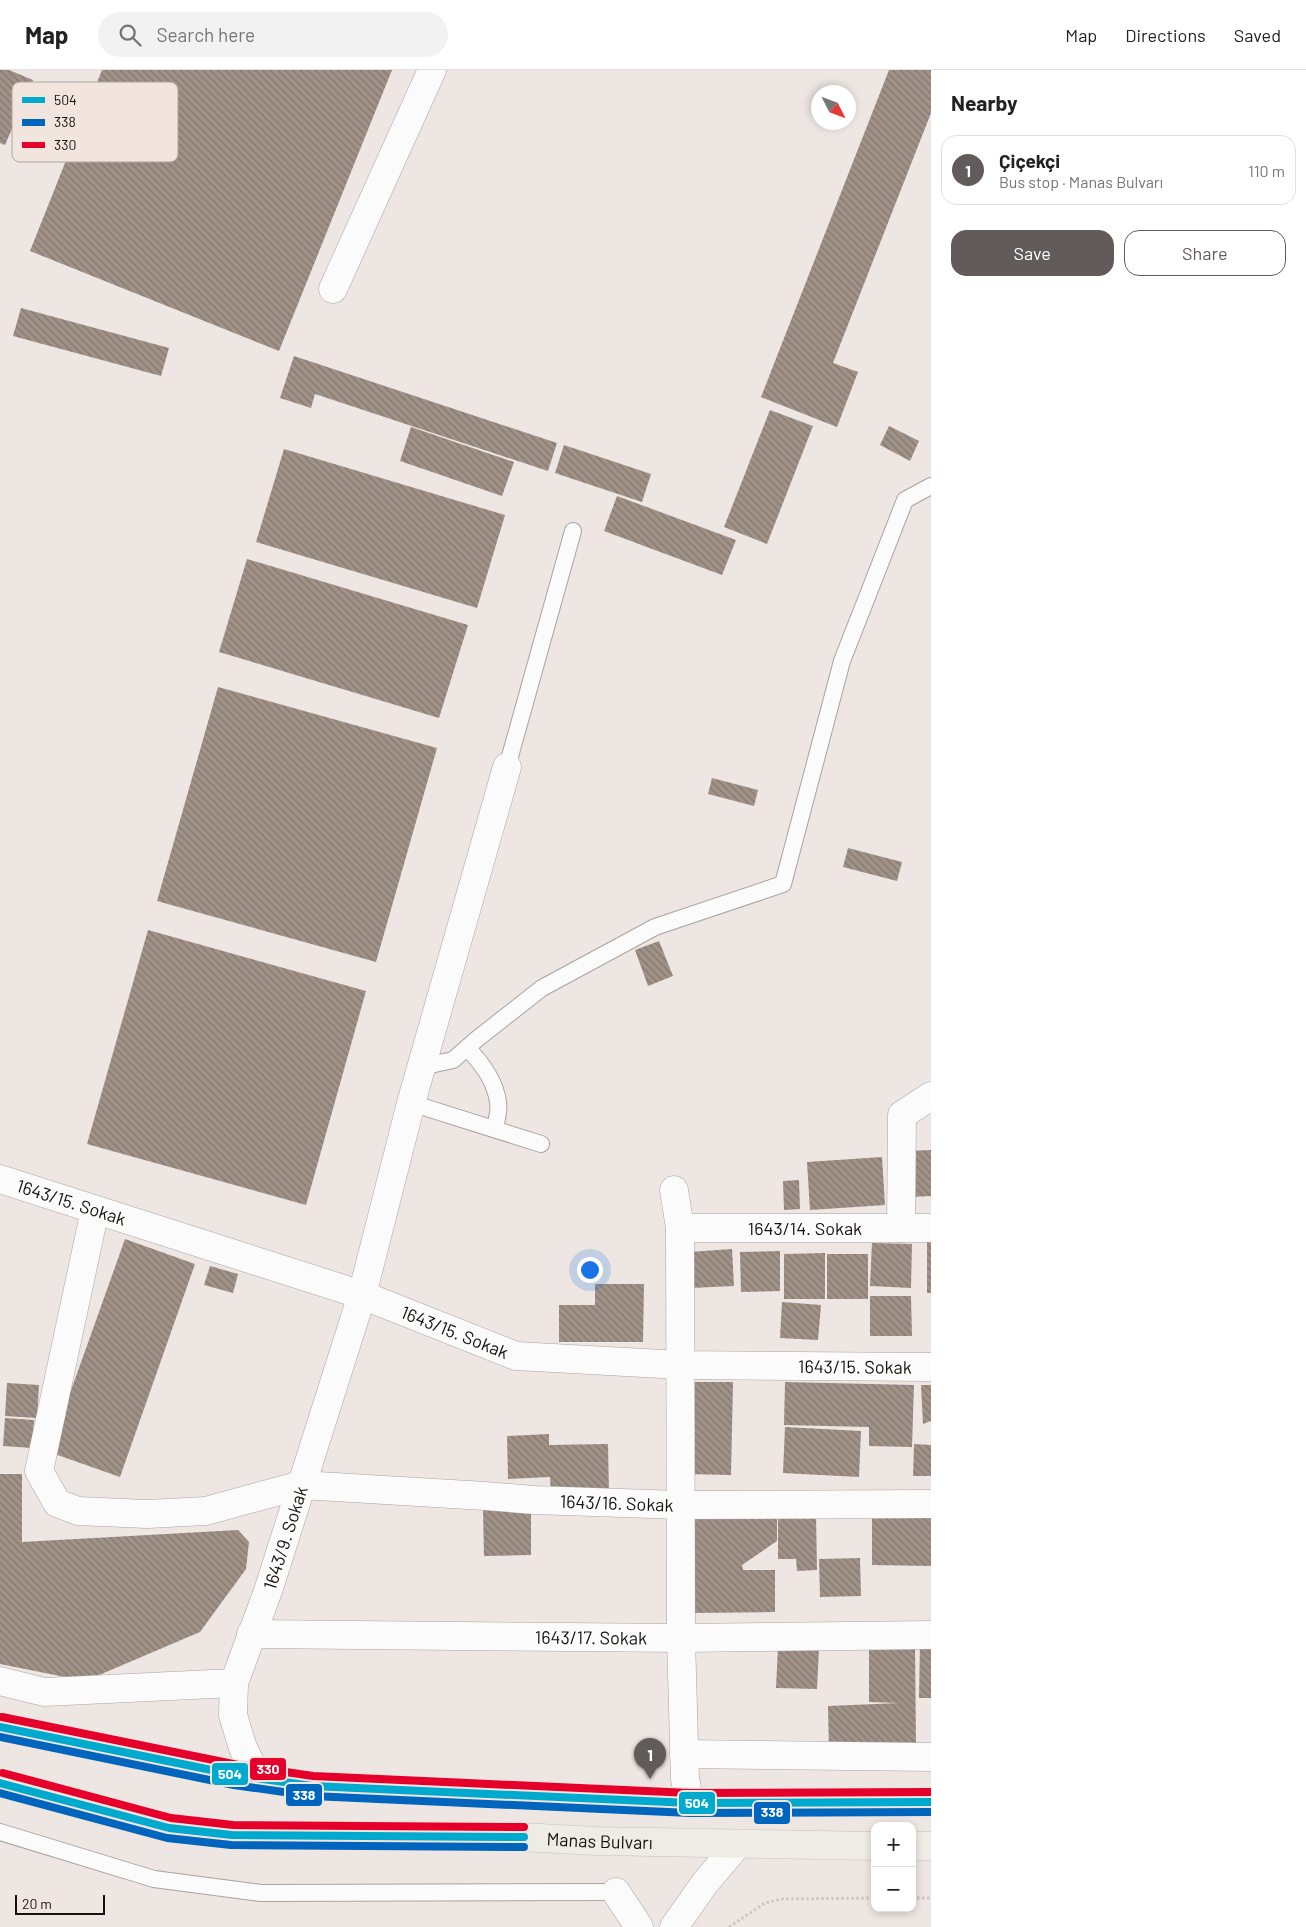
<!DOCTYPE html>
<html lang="en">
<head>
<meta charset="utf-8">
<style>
  :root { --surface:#fff; --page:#f2f2f2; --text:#222; --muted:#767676; --line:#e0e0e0; --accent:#615c5a }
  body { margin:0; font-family:Barlow,sans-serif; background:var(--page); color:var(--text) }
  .controls { position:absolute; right:15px; bottom:15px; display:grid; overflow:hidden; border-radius:10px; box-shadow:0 2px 8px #0003 }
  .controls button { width:45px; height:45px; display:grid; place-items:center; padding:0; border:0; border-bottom:1px solid var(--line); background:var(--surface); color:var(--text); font:25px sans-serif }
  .compass { position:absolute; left:811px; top:15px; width:45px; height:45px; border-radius:50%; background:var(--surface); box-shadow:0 2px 8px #0003; rotate:132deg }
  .scale { position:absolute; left:15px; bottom:12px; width:90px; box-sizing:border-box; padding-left:5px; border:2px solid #161210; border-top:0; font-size:14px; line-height:18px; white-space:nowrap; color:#161210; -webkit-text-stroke:4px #f1e5de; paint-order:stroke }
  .you { position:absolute; left:589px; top:1199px; width:18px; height:18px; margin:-12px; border:4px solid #fff; border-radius:50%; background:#1a73e8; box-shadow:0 0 0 8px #1a73e833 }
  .badge { display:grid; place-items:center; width:32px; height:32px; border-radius:50%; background:var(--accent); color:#fff; font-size:16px; font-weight:700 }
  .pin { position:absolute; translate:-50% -41px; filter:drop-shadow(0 1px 2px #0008) }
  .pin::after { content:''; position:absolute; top:26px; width:18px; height:15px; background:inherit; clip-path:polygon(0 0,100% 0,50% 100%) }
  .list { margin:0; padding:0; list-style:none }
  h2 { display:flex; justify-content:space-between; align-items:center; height:65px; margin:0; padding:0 20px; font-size:21px }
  h2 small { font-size:16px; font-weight:400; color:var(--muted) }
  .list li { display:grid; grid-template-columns:32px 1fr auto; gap:15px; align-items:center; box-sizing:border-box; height:70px; margin:0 10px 10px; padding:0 10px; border:1px solid var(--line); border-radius:15px }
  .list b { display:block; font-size:19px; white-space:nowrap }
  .list p { margin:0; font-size:16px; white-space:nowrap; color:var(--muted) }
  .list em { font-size:16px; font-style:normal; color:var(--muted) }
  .actions { display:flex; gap:10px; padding:15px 20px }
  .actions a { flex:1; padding:11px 0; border:1px solid var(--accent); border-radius:15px; text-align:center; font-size:18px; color:var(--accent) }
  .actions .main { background:var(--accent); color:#fff }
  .icon { flex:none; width:28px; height:28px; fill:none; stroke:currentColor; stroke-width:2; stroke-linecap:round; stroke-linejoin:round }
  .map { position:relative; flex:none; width:931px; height:1857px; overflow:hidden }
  header { display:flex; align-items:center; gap:30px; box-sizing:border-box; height:70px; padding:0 25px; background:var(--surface); border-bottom:1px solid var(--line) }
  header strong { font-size:24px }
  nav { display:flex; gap:28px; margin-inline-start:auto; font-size:18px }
  .search { width:350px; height:45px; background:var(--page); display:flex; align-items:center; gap:12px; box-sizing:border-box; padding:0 18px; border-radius:28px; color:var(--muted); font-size:19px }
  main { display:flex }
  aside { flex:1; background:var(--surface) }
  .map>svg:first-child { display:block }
</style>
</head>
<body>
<header>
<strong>Map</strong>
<div class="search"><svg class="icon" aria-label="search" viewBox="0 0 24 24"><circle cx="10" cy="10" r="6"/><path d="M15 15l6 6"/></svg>Search here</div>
<nav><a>Map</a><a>Directions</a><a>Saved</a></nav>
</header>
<main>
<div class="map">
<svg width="931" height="1857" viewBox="0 0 931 1857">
  <defs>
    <pattern id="building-back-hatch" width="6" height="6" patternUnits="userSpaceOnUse" patternTransform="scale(1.25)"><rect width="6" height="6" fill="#a19288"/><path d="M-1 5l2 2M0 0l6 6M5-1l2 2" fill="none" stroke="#82766e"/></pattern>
  </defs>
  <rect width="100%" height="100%" fill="#ede6e2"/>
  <g fill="url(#building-back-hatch)">
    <path d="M0,0H9L33,10L5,75L0,73Z"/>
    <path d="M102,0H392L279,281L30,181Z"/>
    <path d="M889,0H931V43L833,293L858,302L837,357L761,327Z"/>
    <path d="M21,238L169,278L161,306L13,266Z"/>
    <path d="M294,286L557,373L548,401L315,324L311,338L280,328Z"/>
    <path d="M770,340L813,356L767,474L724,457Z"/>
    <path d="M889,356L919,371L910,391L880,375Z"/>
    <path d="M411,357L514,392L502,426L400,391Z"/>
    <path d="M564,375L651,404L642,432L555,403Z"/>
    <path d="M284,379L505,445L477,538L256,472Z"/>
    <path d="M617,426L736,470L722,505L604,461Z"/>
    <path d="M247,489L468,555L439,648L219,582Z"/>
    <path d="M218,617L437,678L376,892L157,831Z"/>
    <path d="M712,708L758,720L754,736L708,724Z"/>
    <path d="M848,778L902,792L897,811L843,797Z"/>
    <path d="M148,860L366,921L306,1135L87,1074Z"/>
    <path d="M659,871L673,906L648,916L635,880Z"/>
    <path d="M931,1080V1126L911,1127L908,1081Z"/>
    <path d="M882,1087L885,1135L810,1140L807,1092Z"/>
    <path d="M799,1110L800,1139L784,1140L783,1111Z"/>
    <path d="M125,1169L195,1194L120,1407L49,1382Z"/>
    <rect x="927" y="1172" width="4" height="51"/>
    <path d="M872,1173L912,1174L911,1218L870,1216Z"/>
    <path d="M732,1179L734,1216L691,1218L689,1182Z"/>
    <path d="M780,1181V1221L741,1222L740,1182Z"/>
    <path d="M825,1183V1229H784V1184Z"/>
    <rect x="827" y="1184" width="41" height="45"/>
    <path d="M210,1196L238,1204L233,1223L204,1215Z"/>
    <path d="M595,1214H644L643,1272H559V1235H595Z"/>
    <path d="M870,1226H911L912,1266H870Z"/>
    <path d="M782,1232L821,1235L818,1270L780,1268Z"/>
    <path d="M687,1312H733L731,1405L685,1404Z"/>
    <path d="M785,1312L914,1315L912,1377L869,1376V1357L784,1355Z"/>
    <path d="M7,1313L39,1315L37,1348L5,1346Z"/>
    <path d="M921,1315H931V1351L923,1354Z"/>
    <path d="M5,1348L34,1350L32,1378L3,1376Z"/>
    <path d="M785,1357L861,1361L859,1407L783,1403Z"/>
    <path d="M549,1364V1375L608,1374L609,1423L551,1426L550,1407L508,1409L507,1366Z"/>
    <path d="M914,1374L931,1375V1406H913Z"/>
    <path d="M0,1404H22V1472L238,1460L249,1472L246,1499L200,1562L85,1611L0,1594Z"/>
    <path d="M531,1438V1485L484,1486L483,1439Z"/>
    <path d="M872,1440L931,1441V1496L872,1495Z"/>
    <path d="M778,1445H816L817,1500L797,1501L796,1489H778Z"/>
    <path d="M777,1446V1471L742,1495L743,1500H775V1542L691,1543L690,1447Z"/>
    <path d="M860,1488L861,1526L820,1527L819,1489Z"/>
    <path d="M920,1573L931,1574V1628H919Z"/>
    <path d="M869,1574L915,1575L916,1679L829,1682L828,1636L900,1633L869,1632Z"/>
    <path d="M778,1577L819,1578L817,1619L776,1618Z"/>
  </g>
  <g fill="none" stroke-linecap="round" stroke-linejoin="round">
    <defs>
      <g id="lane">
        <path d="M507,697L573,461"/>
        <path d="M467,978C482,993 495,1010 498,1032C500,1040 496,1051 495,1059"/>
        <path d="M421,997L453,990L477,969L542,918L655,857L783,814L842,591L905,430L931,416"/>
        <path d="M411,1033L541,1074"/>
        <path d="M0,1762L154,1809L261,1823L616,1822"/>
      </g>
      <g id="street">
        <path d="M333,219L432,0"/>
        <path id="s1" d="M0,1109L362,1225L516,1286L681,1295L931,1297"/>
        <path d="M674,1120L680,1158L681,1568L685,1709L690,1733"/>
        <path id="s2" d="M95,1140L39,1401L57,1433L78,1441L147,1444L206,1441L301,1415L485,1426L534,1430L681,1435L931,1434"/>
        <path id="s3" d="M680,1158H931"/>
        <path d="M901,1158L902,1045L931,1026"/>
        <path id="s4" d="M251,1564L681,1568L931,1565"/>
        <path d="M0,1611L44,1622L234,1613"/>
        <path d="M684,1684L931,1687"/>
        <path id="s5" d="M258,1708L243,1678L233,1645L234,1613L269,1518L362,1225L411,1033L507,697"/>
        <path d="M616,1822L639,1857"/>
        <path d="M674,1857L705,1813L738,1774"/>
      </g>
      <g id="primary">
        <path d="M0,1657L236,1705L312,1716L690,1733L931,1732"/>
        <path id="s6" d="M0,1713L169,1758L232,1765L522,1767L596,1771L875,1776"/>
        <path d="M912,1776H931"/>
      </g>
    </defs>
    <use href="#lane" stroke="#a8a3a1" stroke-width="18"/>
    <use href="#street" stroke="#a8a3a1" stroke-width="29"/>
    <use href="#primary" stroke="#c6c2c0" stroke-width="29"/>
    <g stroke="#cac7c6" stroke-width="3" stroke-dasharray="2.5 2.5" stroke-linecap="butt">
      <path d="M912,1828H931"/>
      <path d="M729,1857L765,1833L782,1829L875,1828"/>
    </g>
    <use href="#lane" stroke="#fcfbfb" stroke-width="16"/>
    <use href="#street" stroke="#fcfbfb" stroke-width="28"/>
    <use href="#primary" stroke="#efebe5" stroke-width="28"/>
    <defs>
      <g id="bus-1">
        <path d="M0,1657L236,1705L312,1716L690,1733L931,1732"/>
        <path d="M0,1713L169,1758L232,1765L524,1767"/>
      </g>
      <g id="bus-2">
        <path d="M0,1667L234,1715L312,1726L690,1743L931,1742"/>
        <path d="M0,1723L167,1768L231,1775L524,1777"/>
      </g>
      <g id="bus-3">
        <path d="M2,1647L238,1695L313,1706L690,1723L931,1722"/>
        <path d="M3,1703L171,1748L233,1755L524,1757"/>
      </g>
    </defs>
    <use href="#bus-1" stroke="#f1e5de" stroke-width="11"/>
    <use href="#bus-2" stroke="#f1e5de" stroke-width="11"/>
    <use href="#bus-3" stroke="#f1e5de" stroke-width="11"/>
    <use href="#bus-1" stroke="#00a9ce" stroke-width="8"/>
    <use href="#bus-2" stroke="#0065bd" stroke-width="8"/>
    <use href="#bus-3" stroke="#e4002b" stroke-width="8"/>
  </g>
  <g text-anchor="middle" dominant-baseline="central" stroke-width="5" stroke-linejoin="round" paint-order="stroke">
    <g font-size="18" fill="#161210" stroke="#f1e5de">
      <text stroke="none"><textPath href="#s1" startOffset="75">1643/15. Sokak</textPath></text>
      <text stroke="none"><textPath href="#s3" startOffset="125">1643/14. Sokak</textPath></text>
      <text stroke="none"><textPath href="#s1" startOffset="480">1643/15. Sokak</textPath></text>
      <text stroke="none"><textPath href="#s1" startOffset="885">1643/15. Sokak</textPath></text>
      <text stroke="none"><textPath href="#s2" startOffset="869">1643/16. Sokak</textPath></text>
      <text stroke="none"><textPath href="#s5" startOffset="254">1643/9. Sokak</textPath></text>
      <text stroke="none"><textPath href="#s4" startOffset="340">1643/17. Sokak</textPath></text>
      <text stroke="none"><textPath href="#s6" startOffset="606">Manas Bulvarı</textPath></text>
    </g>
  </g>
  <rect x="12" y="12" width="166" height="80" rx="8" fill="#f1e5de" stroke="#afa6a0" stroke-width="1"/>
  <rect x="22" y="27" width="23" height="6" fill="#00a9ce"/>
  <rect x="22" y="49" width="23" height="7" fill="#0065bd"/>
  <rect x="22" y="72" width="23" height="6" fill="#e4002b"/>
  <g font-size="14" fill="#161210">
    <text x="54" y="35">504</text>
    <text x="54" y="57">338</text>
    <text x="54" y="80">330</text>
  </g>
  <g stroke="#f1e5de" stroke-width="2">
    <rect x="249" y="1687" width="38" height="24" rx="5" fill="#e4002b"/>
    <rect x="211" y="1692" width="38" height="24" rx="5" fill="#00a9ce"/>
    <rect x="285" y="1713" width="38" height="24" rx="5" fill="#0065bd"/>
    <rect x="678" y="1721" width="38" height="24" rx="5" fill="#00a9ce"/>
    <rect x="753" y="1731" width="38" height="24" rx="5" fill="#0065bd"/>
  </g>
  <g font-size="14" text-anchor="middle" font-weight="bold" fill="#fff">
    <text x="268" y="1704">330</text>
    <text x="230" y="1709">504</text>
    <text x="304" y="1730">338</text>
    <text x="697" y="1738">504</text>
    <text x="772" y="1747">338</text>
  </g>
</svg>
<div class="controls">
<button>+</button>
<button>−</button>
</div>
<svg class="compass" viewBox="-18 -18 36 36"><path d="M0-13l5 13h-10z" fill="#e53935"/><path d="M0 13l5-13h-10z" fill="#767676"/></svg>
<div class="scale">20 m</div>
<div class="you"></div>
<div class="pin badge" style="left:650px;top:1709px">1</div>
</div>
<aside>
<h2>Nearby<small></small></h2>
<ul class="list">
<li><span class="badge">1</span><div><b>Çiçekçi</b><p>Bus stop · Manas Bulvarı</p></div><em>110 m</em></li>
</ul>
<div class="actions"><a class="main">Save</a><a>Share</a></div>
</aside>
</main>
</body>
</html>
